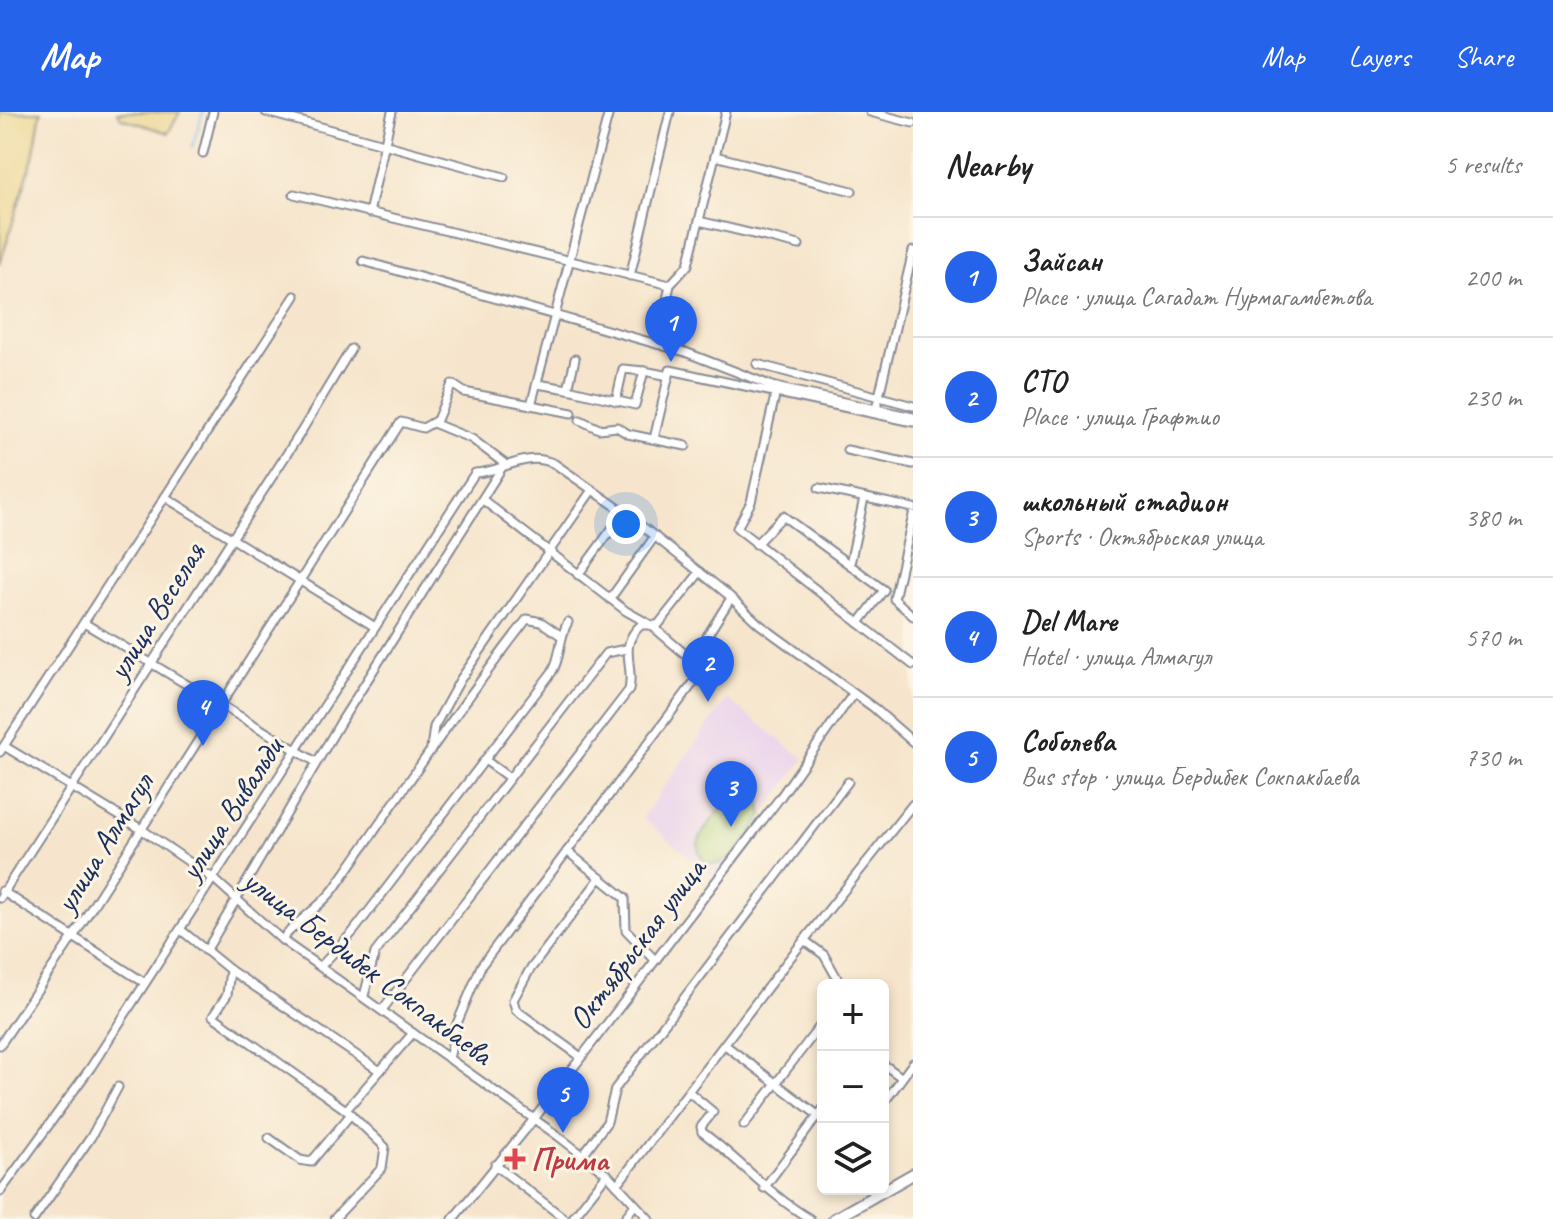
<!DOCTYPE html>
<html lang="en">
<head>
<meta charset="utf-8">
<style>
  :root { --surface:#fff; --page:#f2f2f2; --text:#222; --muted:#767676; --line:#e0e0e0; --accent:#2563eb }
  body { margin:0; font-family:Caveat,sans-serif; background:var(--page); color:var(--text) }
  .controls { position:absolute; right:24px; bottom:24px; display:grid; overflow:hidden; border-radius:12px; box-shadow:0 4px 12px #0003 }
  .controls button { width:72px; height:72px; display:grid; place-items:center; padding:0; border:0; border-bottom:2px solid var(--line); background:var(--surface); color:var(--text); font:40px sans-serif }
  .you { position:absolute; left:626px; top:412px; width:28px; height:28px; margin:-20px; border:6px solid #fff; border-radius:50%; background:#1a73e8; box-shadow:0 0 0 12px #1a73e833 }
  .badge { display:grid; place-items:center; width:52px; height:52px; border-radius:50%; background:var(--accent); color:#fff; font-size:26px; font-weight:700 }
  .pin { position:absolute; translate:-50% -66px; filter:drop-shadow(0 2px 4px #0008) }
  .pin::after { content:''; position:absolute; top:42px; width:28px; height:24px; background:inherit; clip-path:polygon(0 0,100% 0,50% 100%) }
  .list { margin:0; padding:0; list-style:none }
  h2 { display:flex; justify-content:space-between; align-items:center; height:104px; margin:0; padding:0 32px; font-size:34px }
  h2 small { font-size:26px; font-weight:400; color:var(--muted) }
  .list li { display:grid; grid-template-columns:52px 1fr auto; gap:24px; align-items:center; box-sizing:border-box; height:120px; padding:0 32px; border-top:2px solid var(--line) }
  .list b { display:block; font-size:30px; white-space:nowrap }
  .list p { margin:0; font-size:26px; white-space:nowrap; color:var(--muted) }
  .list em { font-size:26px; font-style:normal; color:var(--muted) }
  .icon { flex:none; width:44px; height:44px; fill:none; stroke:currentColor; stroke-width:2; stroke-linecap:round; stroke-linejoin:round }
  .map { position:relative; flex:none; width:913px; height:1107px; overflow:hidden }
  header { display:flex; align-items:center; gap:48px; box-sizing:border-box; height:112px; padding:0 40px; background:var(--accent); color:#fff }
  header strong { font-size:38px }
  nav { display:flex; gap:44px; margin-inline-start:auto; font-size:28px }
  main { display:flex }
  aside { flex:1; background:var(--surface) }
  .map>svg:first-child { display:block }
</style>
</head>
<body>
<header>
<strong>Map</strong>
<nav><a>Map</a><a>Layers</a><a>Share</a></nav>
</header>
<main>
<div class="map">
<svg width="913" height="1107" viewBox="0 0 913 1107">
  <rect width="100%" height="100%" fill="#fcf5e5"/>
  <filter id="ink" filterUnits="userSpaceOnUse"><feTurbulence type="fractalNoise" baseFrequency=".0125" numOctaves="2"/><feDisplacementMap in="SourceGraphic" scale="16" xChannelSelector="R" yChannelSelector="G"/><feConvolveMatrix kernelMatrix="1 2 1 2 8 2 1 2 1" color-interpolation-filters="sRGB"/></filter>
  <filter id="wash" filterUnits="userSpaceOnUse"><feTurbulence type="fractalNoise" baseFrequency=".006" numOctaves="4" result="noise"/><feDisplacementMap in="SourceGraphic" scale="32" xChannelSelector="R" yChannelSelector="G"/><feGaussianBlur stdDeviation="1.8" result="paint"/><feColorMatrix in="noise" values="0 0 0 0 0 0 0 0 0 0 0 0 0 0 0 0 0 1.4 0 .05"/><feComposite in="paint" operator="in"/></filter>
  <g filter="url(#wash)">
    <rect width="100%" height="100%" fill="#f6e5cc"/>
    <path fill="#e9d1ed" d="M727,587L804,647L716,766L642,706Z"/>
    <path fill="#aed37d" stroke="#64816e" stroke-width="2" d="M744,677L759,683L763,704C752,718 725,768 703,747C699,743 697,735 699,729C702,718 733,680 744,677Z"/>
    <g fill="#eeda9e" stroke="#84847e" stroke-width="2">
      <path d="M0,0H41L33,45L0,152Z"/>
      <path d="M117,0H180L168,21L121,6Z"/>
    </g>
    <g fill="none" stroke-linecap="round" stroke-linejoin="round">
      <path stroke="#72c1ed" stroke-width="2" d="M192,35L203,0"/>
    </g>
  </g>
  <g filter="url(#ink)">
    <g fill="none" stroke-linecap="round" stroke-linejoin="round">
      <defs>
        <g id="street">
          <path d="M266,0L504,65"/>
          <path d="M870,0L913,11"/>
          <path d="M203,41L213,0"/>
          <path d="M715,44L852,79"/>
          <path d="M294,82L670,173"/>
          <path d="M369,101L392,0"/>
          <path d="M699,109L799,133"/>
          <path d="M363,149L685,240L775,275L913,305"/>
          <path d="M630,164L670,0"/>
          <path d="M658,232L670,173L688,153L726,0"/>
          <path d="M575,247L568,277L635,293L644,259L669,264"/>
          <path d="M757,252L913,294"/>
          <path d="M537,272L568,277"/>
          <path d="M777,275L751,390L737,416L913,553"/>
          <path d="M616,289L623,257L644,259"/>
          <path d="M876,297L913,139"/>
          <path d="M572,301L531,293L609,0"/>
          <path d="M580,308L599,317L617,315L628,322L686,334"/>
          <path d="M433,311L472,327L505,352"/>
          <path d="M654,327L670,258L913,310"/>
          <path d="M847,338L913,352"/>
          <path d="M819,376L913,396"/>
          <path d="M165,385L375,515"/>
          <path d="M483,388L626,499L651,513L699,554"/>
          <path d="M913,403L894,487L913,504"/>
          <path d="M756,432L783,404L884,478L859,511"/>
          <path d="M850,452L864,386"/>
          <path d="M578,463L624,400"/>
          <path d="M610,487L655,424"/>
          <path d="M84,511L316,650"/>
          <path d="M4,634L141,717L214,767L282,828L558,1024L607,1062L649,1107"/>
          <path d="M431,636L434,615L460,568L592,378"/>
          <path d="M0,640L295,184"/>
          <path d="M485,648L508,665"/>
          <path d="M567,739L625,786L626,818L655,848"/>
          <path d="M2,779L145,871"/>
          <path d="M0,786L301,320L351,237"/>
          <path d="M181,818L230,858L380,959"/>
          <path d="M282,828C296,808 319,797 334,777C397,687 459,595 527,507L541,510L560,523"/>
          <path d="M804,828L824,843L841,873"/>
          <path d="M206,839L340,611L503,354"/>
          <path d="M321,854L353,820L552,560C562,544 558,527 568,510"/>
          <path d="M230,858L227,883L213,904L346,998L385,1035L382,1056L334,1107"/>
          <path d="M364,884L375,841L606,541L626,537"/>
          <path d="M382,898L629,578C635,553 617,534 641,513H658L700,460"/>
          <path d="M0,933L73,825L401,310L423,316L437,308L452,272L464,280L531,293"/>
          <path d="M725,933L823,1007"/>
          <path d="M581,945L516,898L513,888L529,859L600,766"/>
          <path d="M449,947L456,914L481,854L694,570L707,524L731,486"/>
          <path d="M883,952L901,965"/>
          <path d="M689,980L713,1000L701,1015L702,1020C740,1048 769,1083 810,1107"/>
          <path d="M883,992L913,951"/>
          <path d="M346,998L413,921"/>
          <path d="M744,1013L823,910"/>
          <path d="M269,1026L300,1048L311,1050L351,1002"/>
          <path d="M582,1044L607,1010L615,977L848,670"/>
          <path d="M495,1053L565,1107"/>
          <path d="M617,1073L786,851L913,692"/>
          <path d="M764,1076L823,997"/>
          <path d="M0,1080L91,955L475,361C504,360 524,338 555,352L624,400L726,481L759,512L874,596L913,630"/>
          <path d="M34,1107L91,1025L118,975"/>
          <path d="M453,1107L534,1007L779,687L853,582"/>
          <path d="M572,1107L607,1062"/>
          <path d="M624,1107L634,1094"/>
        </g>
        <path id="secondary" d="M834,1107L913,1062"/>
      </defs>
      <use href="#street" stroke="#888a95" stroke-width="11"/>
      <use href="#secondary" stroke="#888a95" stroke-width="14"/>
      <use href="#street" stroke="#fff" stroke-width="7"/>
      <use href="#secondary" stroke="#fff" stroke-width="10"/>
    </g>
  </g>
  <path fill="#e0444e" stroke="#fcf5e5" stroke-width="3" d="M511 1035h8v8h8v8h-8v8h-8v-8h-8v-8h8z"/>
  <g text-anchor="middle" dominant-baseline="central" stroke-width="6" stroke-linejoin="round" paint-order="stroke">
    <g font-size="32" fill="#1b2f5e" stroke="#fcf5e5">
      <text transform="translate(156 499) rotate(-58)">улица Веселая</text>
      <text transform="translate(231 697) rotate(-57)">улица Вивальди</text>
      <text transform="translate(104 731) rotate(-58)">улица Алмагул</text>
      <text transform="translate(637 832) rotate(-53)">Октябрьская улица</text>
      <text transform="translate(368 855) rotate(37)">улица Бердибек Сокпакбаева</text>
    </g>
    <g font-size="32" font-weight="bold" fill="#be3a42" stroke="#fcf5e5" text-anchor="start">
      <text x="531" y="1047">Прима</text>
    </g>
  </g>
</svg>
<div class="controls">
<button>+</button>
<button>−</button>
<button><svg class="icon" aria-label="layers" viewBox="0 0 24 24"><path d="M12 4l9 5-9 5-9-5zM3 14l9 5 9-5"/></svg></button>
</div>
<div class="you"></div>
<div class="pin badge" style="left:671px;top:250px">1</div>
<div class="pin badge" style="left:708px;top:590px">2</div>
<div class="pin badge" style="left:731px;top:715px">3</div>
<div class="pin badge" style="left:203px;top:634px">4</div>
<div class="pin badge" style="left:563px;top:1021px">5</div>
</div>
<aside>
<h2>Nearby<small>5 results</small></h2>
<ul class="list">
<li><span class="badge">1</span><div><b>Зайсан</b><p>Place · улица Сагадат Нурмагамбетова</p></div><em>200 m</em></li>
<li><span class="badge">2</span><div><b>СТО</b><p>Place · улица Графтио</p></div><em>230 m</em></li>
<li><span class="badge">3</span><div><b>школьный стадион</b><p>Sports · Октябрьская улица</p></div><em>380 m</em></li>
<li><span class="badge">4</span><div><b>Del Mare</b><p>Hotel · улица Алмагул</p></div><em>570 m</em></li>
<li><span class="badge">5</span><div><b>Соболева</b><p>Bus stop · улица Бердибек Сокпакбаева</p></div><em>730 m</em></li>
</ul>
</aside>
</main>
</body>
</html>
